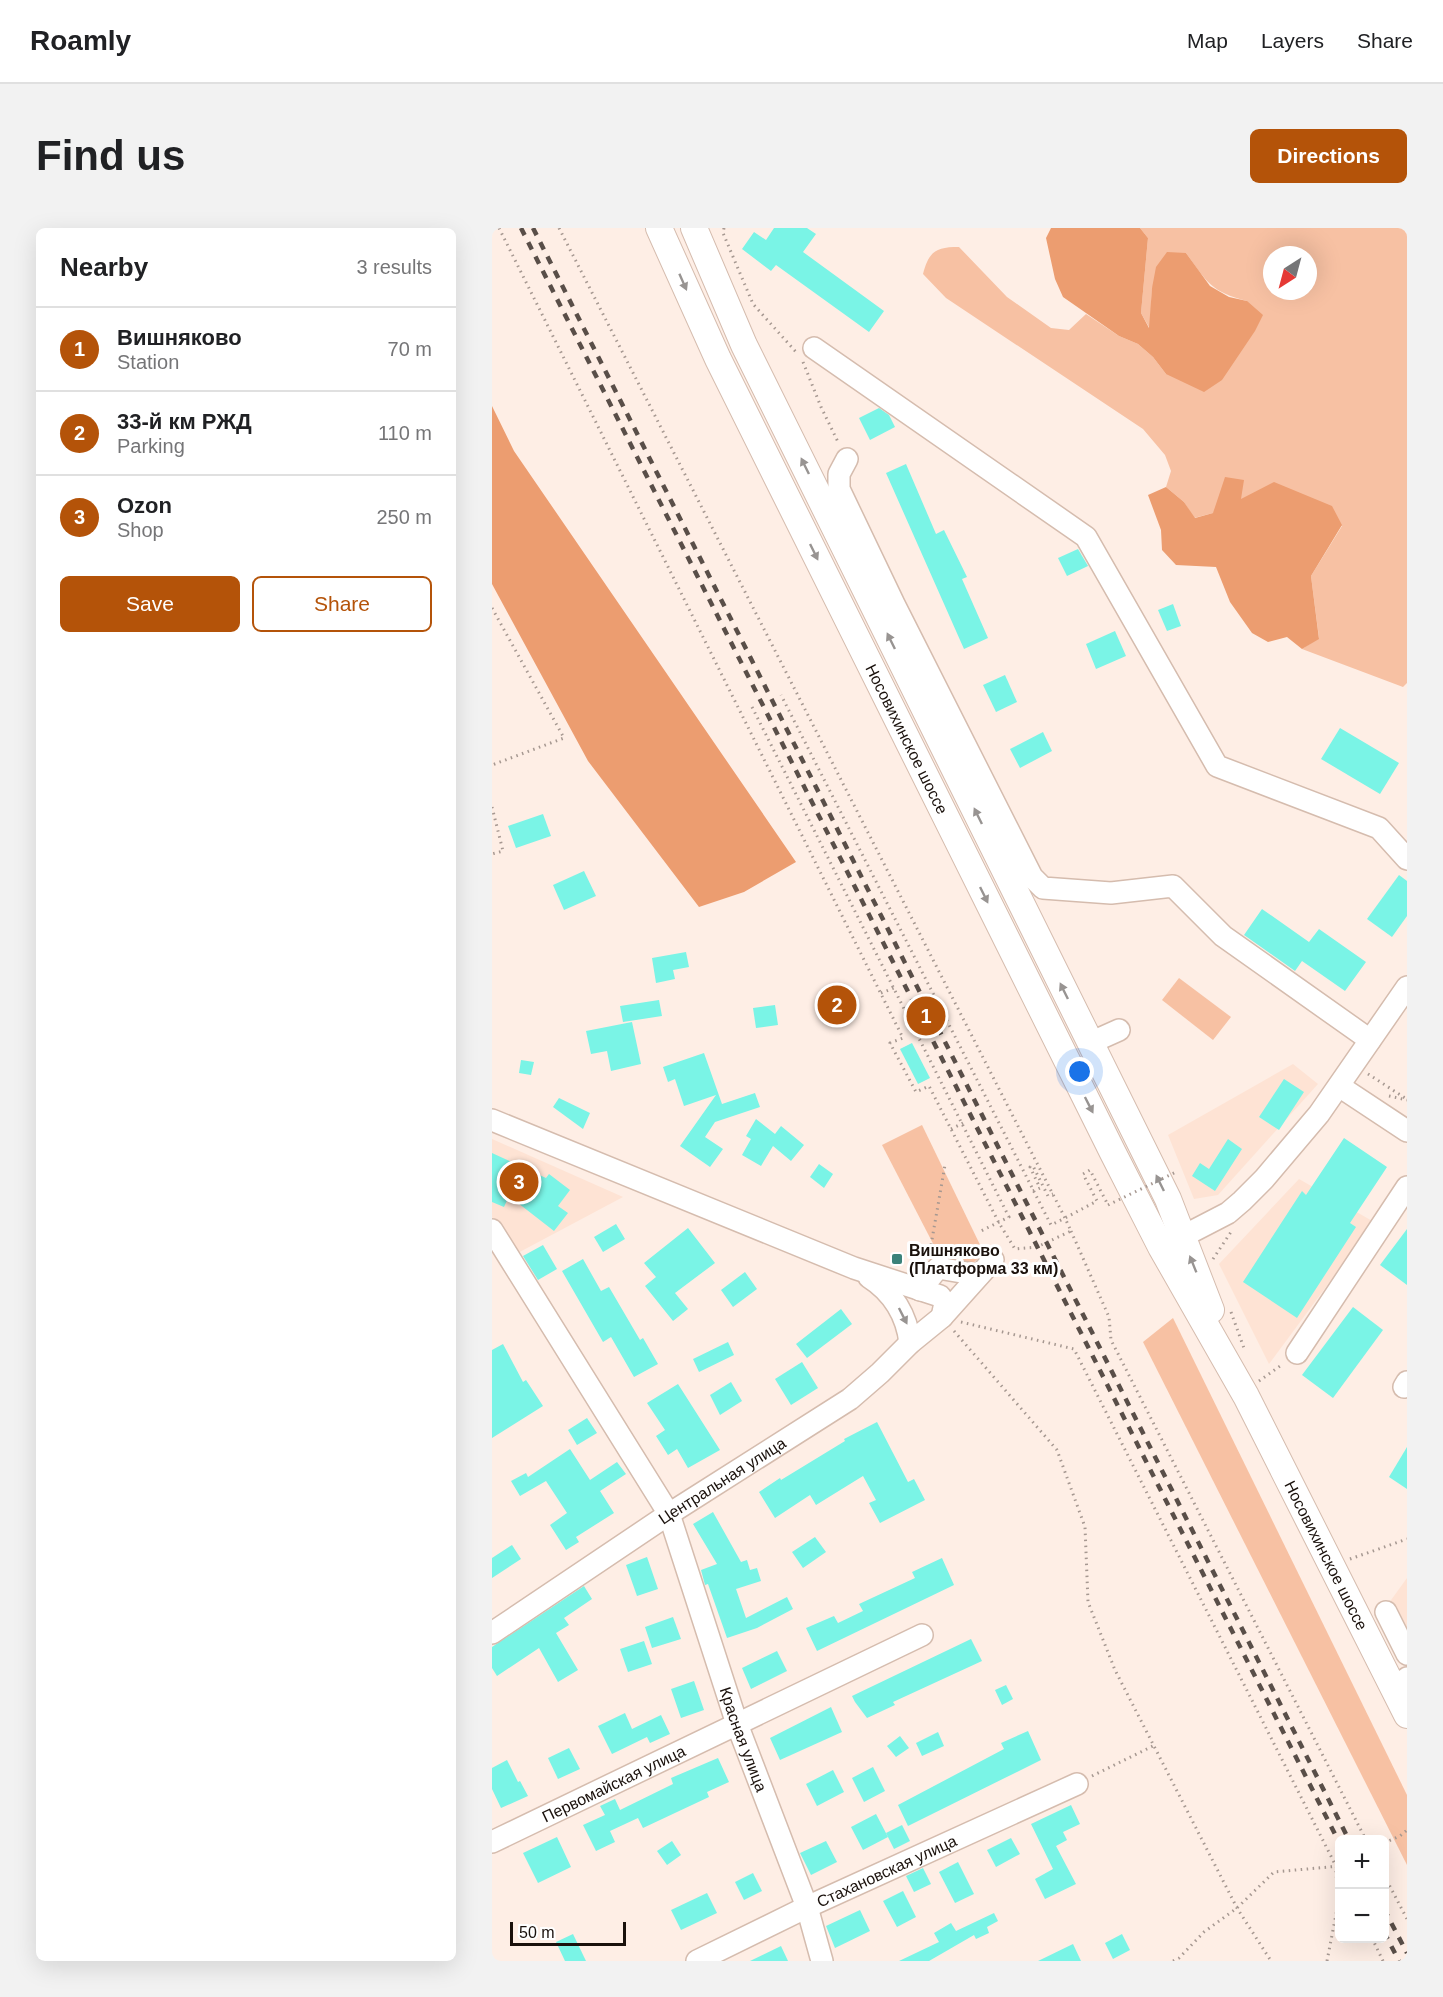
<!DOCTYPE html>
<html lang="en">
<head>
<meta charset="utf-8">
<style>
  :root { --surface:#fff; --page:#f2f2f2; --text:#202124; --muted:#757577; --line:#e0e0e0; --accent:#b45309 }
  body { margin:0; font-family:Helvetica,sans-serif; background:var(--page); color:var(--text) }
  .controls { position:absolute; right:18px; bottom:18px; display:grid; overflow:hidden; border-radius:9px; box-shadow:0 6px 24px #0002 }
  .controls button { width:54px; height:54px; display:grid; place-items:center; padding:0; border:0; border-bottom:2px solid var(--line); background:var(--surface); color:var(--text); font:30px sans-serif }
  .compass { position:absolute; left:771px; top:18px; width:54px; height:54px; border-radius:50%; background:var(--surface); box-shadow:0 6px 24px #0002; rotate:216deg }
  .scale { position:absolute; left:18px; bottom:15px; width:116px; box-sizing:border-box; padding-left:6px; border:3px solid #1a110c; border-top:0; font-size:16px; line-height:21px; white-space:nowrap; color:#1a110c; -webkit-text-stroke:4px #fff; paint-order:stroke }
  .you { position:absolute; left:588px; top:844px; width:21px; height:21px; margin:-15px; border:4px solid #fff; border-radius:50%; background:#1a73e8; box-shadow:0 0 0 9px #1a73e833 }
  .badge { display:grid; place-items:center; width:39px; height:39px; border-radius:50%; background:var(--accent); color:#fff; font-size:20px; font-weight:700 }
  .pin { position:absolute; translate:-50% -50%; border:3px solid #fff; box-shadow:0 2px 6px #0006 }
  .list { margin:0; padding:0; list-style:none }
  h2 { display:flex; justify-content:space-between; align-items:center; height:78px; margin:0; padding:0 24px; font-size:26px }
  h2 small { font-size:20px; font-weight:400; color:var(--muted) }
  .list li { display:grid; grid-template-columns:39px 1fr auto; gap:18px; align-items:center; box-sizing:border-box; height:84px; padding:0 24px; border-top:2px solid var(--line) }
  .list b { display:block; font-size:22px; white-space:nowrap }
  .list p { margin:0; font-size:20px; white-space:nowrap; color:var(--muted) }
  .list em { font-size:20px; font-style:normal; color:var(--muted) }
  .actions { display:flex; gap:12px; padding:18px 24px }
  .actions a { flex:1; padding:14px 0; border:2px solid var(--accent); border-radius:9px; text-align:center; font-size:21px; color:var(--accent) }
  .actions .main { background:var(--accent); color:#fff }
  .map { position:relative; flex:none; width:915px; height:1733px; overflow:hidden; border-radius:9px }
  header { display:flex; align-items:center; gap:36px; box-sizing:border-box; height:84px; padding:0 30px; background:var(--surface); border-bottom:2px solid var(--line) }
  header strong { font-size:28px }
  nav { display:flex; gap:33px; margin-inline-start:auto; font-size:21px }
  .intro { display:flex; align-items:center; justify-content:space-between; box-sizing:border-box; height:144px; padding:0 36px }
  h1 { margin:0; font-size:42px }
  .button { padding:15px 27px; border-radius:9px; background:var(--accent); color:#fff; font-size:21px; font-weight:700 }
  main { display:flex; gap:36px; padding:0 36px }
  aside { flex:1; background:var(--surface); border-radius:9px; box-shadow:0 6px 24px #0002 }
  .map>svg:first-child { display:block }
</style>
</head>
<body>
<header>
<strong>Roamly</strong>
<nav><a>Map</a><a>Layers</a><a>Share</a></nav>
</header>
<div class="intro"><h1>Find us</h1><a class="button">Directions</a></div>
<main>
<aside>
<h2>Nearby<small>3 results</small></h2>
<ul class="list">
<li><span class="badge">1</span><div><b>Вишняково</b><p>Station</p></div><em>70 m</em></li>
<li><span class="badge">2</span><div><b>33-й км РЖД</b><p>Parking</p></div><em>110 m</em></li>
<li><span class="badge">3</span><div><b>Ozon</b><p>Shop</p></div><em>250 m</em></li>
</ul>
<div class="actions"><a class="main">Save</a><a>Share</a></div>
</aside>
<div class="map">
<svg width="915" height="1733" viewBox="0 0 915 1733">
  <rect width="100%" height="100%" fill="#feeee5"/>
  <g fill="#fee3d4">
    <path d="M801,836L826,856L726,967L702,971L676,907Z"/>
    <path d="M0,911L131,969L22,1027L0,989Z"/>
    <path d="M807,951L882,994L777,1136L727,1036Z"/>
    <path d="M915,1350V1440L889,1386Z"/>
  </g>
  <g fill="#f7c1a3" fill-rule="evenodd">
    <path d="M648,0H915V455L911,459L810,421L827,410L819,348L850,298L748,272L721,285L702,290L692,274L674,259L679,243L673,227L651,201L454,70L431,46C437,23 444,19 467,19L515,69L559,100L577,102L594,86L627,108L646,116L661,129L674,146L755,73C719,64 715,54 694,25L660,60L658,101L649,85L656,10ZM780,27H816V63H780Z"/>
    <path d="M687,750L739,789L721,812L670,772Z"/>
    <path d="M430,897L492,1025L479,1037L450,1033L390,917Z"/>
    <path d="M681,1090L915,1567V1637L651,1114Z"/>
  </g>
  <g fill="#ec9d70">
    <path d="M559,0H648L656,10L649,85L657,100L660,60L664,39L675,24L694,25L718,58L737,69L755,73L771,87L763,103L730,152L712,164L674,146L661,129L646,116L627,108L571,69L563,51L554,10Z"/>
    <path d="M0,178L22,223L304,634L252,664L207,679L96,533L0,356Z"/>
    <path d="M733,249L752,252L749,271L782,254L840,278L850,297L819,348L827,411L810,421L795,409L776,414L760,405L738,374L724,339L684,337L670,322L669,302L656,267L674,259L692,274L703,290L721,285Z"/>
  </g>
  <g fill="#7af4e6">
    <path d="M282,0H315L324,6L311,24L392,83L377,104L284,37L279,43L250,21L262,4L274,12Z"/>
    <path d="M387,180L397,187L403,199L378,212L367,190Z"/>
    <path d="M414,236L444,306L452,302L475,349L470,351L496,410L472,421L394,245Z"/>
    <path d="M586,321L596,338L575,348L566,330Z"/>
    <path d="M681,376L689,398L675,403L666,382Z"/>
    <path d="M623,403L634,428L604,441L594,416Z"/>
    <path d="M513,447L525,474L504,484L491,457Z"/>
    <path d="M848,500L907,535L888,566L829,531Z"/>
    <path d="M551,504L560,523L528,540L518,521Z"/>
    <path d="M51,586L59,608L24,620L16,598Z"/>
    <path d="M92,643L104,668L72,682L61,657Z"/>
    <path d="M907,647L915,653V688L900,709L875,691Z"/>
    <path d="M770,681L817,714L827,701L874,734L853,763L810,733L803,743L752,707Z"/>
    <path d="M194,724L197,739L181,742L183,751L164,755L160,730Z"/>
    <path d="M167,772L170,788L131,794L128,778Z"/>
    <path d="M283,777L286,797L264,800L261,780Z"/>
    <path d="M140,794L149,836L119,843L115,823L99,826L94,803Z"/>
    <path d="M420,815L438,850L426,856L408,821Z"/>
    <path d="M212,825L230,876L263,865L268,879L223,894L213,909L231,921L218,939L188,918L224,867L192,878L183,851L176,854L171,839Z"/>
    <path d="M29,832L42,834L39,847L27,845Z"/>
    <path d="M792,851L812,864L787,902L767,889Z"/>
    <path d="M67,870L98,885L91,901L61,879Z"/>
    <path d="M264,891L283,906L289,898L312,917L299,933L281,918L269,938L250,927L259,911L254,908Z"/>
    <path d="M852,910L895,939L858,995L864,999L805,1090L751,1054L810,963L814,967Z"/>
    <path d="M736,911L750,921L723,963L700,948L708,935L717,941Z"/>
    <path d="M0,925L54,950L57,946L78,962L66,978L76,985L62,1003L17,968L12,979L0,974Z"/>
    <path d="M327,936L341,946L332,960L318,949Z"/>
    <path d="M124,996L133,1011L111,1024L102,1009Z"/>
    <path d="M196,1000L223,1035L183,1065L196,1081L181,1093L153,1058L164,1049L152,1035Z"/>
    <path d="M915,1001V1057L888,1037Z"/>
    <path d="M51,1017L65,1041L46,1052L31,1028Z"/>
    <path d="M91,1031L109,1063L117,1059L148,1112L151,1110L166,1136L142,1149L119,1109L111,1114L70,1043Z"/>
    <path d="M253,1044L265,1061L241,1079L229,1062Z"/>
    <path d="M861,1079L891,1102L841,1170L810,1147Z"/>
    <path d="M349,1081L360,1096L315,1130L304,1116Z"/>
    <path d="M236,1114L242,1127L207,1144L201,1131Z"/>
    <path d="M11,1116L31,1154L34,1152L51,1178L0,1210V1122Z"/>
    <path d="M310,1134L326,1160L299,1177L283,1151Z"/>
    <path d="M239,1154L250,1173L228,1187L218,1167Z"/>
    <path d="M186,1156L228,1222L196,1240L185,1221L176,1227L164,1208L173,1202L155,1175Z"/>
    <path d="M95,1190L105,1205L85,1217L76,1202Z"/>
    <path d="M385,1194L416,1254L422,1251L433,1272L388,1295L377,1275L384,1272L371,1248L324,1277L318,1267L283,1290L267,1264L288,1250L289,1252L353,1213L352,1211Z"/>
    <path d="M915,1219V1261L897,1249Z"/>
    <path d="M78,1221L98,1252L125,1234L134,1246L108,1263L122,1285L84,1309L87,1314L74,1322L58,1297L75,1285L54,1253L28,1268L19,1253L34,1245L36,1249Z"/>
    <path d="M221,1284L249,1334L255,1332L258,1342L265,1340L269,1353L244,1361L254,1390L295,1369L301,1381L265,1400L235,1410L216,1356L213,1357L209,1342L225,1336L201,1296Z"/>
    <path d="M323,1309L334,1324L311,1340L300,1324Z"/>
    <path d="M20,1317L29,1331L0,1350V1330Z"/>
    <path d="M155,1329L166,1361L145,1368L134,1337Z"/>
    <path d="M450,1330L462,1357L325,1423L314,1400L342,1388L346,1395L371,1383L367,1376L423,1350L420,1344Z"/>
    <path d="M92,1358L100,1371L72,1390L77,1397L64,1405L86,1442L66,1454L47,1420L5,1448L0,1440V1419Z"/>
    <path d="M181,1389L189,1411L160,1420L153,1399Z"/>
    <path d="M479,1411L490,1433L401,1474L403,1477L375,1490L363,1474L360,1468Z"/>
    <path d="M152,1413L160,1436L136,1444L128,1421Z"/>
    <path d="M285,1423L295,1443L259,1461L250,1440Z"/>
    <path d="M202,1453L212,1482L189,1490L179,1461Z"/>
    <path d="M514,1457L521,1471L510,1477L503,1462Z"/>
    <path d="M339,1479L350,1504L288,1532L278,1510Z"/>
    <path d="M133,1485L140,1501L169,1487L178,1506L158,1515L155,1509L120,1526L106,1498Z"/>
    <path d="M536,1503L549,1532L416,1598L406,1577L512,1521L509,1515Z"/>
    <path d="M446,1504L452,1518L430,1528L424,1515Z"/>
    <path d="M408,1508L417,1520L404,1529L395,1518Z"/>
    <path d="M77,1520L88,1541L66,1551L56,1530Z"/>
    <path d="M226,1530L237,1554L215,1564L217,1569L151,1600L146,1590L118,1603L123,1614L104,1623L91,1597L113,1587L108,1578L123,1571L128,1582L181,1556L179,1550Z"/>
    <path d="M15,1532L26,1554L28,1553L36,1568L9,1580L0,1561V1540Z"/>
    <path d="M381,1539L393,1563L372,1574L360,1550Z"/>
    <path d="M341,1542L352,1564L325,1578L314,1556Z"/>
    <path d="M579,1577L588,1596L571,1604L575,1612L564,1618L584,1656L553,1671L543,1651L561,1641L539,1596Z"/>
    <path d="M384,1586L396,1609L371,1622L359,1599Z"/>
    <path d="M410,1597L418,1613L402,1621L394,1605Z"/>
    <path d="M65,1609L79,1639L46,1655L31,1625Z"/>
    <path d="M519,1610L528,1626L504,1639L495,1622Z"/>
    <path d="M180,1613L189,1627L175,1637L165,1623Z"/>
    <path d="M334,1613L345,1634L319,1647L308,1625Z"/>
    <path d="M466,1634L482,1666L463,1675L447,1644Z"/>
    <path d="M431,1640L439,1656L422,1664L414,1648Z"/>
    <path d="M261,1645L270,1663L252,1672L243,1654Z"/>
    <path d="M411,1663L424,1689L405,1699L391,1673Z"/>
    <path d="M215,1665L225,1685L189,1702L179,1682Z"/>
    <path d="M368,1682L378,1703L343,1720L334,1698Z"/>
    <path d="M502,1685L506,1693L495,1699L497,1705L484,1711L482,1707L437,1733H407L447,1714L442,1705L459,1695L464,1703Z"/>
    <path d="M81,1706L94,1733H73L64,1714Z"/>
    <path d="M630,1706L638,1722L621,1731L613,1715Z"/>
    <path d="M581,1716L589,1733H546Z"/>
    <path d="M289,1718L296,1733H258Z"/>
  </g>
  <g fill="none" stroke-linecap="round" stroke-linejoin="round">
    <defs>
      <g id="minor">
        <path d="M322,120L594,309L725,538L887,600L915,631"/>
        <path d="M355,231L347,246V261L402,376L540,649L551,660L619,665L681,658L731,708L878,812"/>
        <path d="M598,815L627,802"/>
        <path d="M847,858L915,903"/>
        <path d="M0,892L362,1040L448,1068L453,1075L450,1089"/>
        <path id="s1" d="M0,1002L177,1286L245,1496L315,1679L330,1733"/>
        <path d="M678,1015L736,985L750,973L772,951L827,886L915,759"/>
        <path d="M377,1049C401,1064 415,1088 418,1115"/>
        <path d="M428,1062L446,1040L487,1047"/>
        <path d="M805,1125L915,959"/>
        <path d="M912,1159L915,1154"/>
        <path d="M894,1384L915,1426"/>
        <path id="s2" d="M0,1405L177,1286L358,1171L388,1145L418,1115L450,1089L501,1032"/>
        <path d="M907,1471L915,1450"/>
        <path id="s3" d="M0,1614L430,1407"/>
        <path id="s4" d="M205,1733L315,1679L585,1556"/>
      </g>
      <g id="major">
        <path id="s5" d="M167,0L226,131L621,925L669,1019L754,1168L915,1487"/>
        <path d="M202,0L252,117L676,971L719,1082"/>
      </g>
    </defs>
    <use href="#minor" stroke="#d5bcae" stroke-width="24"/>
    <use href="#major" stroke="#d5bcae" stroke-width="28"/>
    <g stroke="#a69891" stroke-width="3" stroke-dasharray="1.5 4.5" stroke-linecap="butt">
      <path d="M7,0L411,810L398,815L424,864L437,858L507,995L523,1021L545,1019L579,1003L573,990L605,973L591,946L598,942L616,977"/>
      <path d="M67,0L573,990L559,997L289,467"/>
      <path d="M232,0L231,5L261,76L304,124"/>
      <path d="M311,134L329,179L347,216"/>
      <path d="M0,380L72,510L0,537"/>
      <path d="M260,479L517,989L487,1004"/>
      <path d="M0,579L11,623L0,626"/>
      <path d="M389,765L402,760"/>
      <path d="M876,846L913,870"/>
      <path d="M897,868L915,872"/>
      <path d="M459,901L471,895"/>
      <path d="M541,963L548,960L538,939L541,938L556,968L561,966"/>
      <path d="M579,1003L617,1089L619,1112L874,1612"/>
      <path d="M438,1023L453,937"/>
      <path d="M721,1031L739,1004"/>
      <path d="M739,1084L753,1123"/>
      <path d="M469,1094L582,1121L848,1646"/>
      <path d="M462,1103L565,1222L593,1299L596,1374L623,1442L745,1680L779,1733"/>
      <path d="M767,1153L791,1136"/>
      <path d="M858,1331L915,1311"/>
      <path d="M600,1548L661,1518"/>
      <path d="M892,1615L908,1608L915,1602"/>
      <path d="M892,1647L915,1691"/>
      <path d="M880,1710L891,1733"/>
      <path d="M681,1733L687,1730L712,1704L745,1680L782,1644L848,1638"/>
      <path d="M835,1733L846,1676L844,1643"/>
    </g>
    <use href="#minor" stroke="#fff" stroke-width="21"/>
    <use href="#major" stroke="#fff" stroke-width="26"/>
    <g stroke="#594e48" stroke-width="4.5" stroke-dasharray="8 8" stroke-linecap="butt">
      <path d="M29,0L848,1616"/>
      <path d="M41,0L857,1612"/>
      <path d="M892,1681L915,1725"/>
      <path d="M892,1704L907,1733"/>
    </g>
    <path stroke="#a69891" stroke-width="3" stroke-dasharray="1.5 4.5" stroke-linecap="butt" d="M616,977L684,944"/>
  </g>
  <defs><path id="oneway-solid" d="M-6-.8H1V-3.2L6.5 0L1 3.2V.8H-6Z" transform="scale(1.5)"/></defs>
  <g fill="#989492">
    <use href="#oneway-solid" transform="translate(191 54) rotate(66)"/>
    <use href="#oneway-solid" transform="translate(313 238) rotate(-116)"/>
    <use href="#oneway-solid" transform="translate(322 324) rotate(64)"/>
    <use href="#oneway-solid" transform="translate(399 413) rotate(-116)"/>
    <use href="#oneway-solid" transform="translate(486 588) rotate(-116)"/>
    <use href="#oneway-solid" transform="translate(492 667) rotate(64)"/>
    <use href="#oneway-solid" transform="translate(572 763) rotate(-116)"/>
    <use href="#oneway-solid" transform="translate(597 877) rotate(63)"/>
    <use href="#oneway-solid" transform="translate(668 955) rotate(-116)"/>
    <use href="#oneway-solid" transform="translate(701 1036) rotate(-112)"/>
    <use href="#oneway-solid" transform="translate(411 1088) rotate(63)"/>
  </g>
  <rect fill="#3b827a" stroke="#fff" stroke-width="2" x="399" y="1025" width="12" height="12" rx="3"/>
  <g text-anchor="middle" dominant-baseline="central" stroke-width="6" stroke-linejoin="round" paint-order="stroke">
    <g font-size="16" fill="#1a110c" stroke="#fff">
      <text stroke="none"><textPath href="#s5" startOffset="568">Носовихинское шоссе</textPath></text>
      <text stroke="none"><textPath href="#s2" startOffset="276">Центральная улица</textPath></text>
      <text stroke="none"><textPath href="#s5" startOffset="1486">Носовихинское шоссе</textPath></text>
      <text stroke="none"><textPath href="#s1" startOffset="572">Красная улица</textPath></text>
      <text stroke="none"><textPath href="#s3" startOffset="135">Первомайская улица</textPath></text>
      <text stroke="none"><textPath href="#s4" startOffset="210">Стахановская улица</textPath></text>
    </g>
    <g font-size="16" font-weight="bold" fill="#1a110c" stroke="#fff" text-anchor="start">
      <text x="417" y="1022">Вишняково<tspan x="417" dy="18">(Платформа 33 км)</tspan></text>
    </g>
  </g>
</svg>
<div class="controls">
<button>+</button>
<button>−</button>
</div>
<svg class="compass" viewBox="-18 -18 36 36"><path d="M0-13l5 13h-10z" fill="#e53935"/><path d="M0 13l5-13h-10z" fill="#757577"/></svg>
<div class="scale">50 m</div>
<div class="you"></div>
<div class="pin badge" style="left:434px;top:788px">1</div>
<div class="pin badge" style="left:345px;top:777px">2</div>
<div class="pin badge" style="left:27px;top:954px">3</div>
</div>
</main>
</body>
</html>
